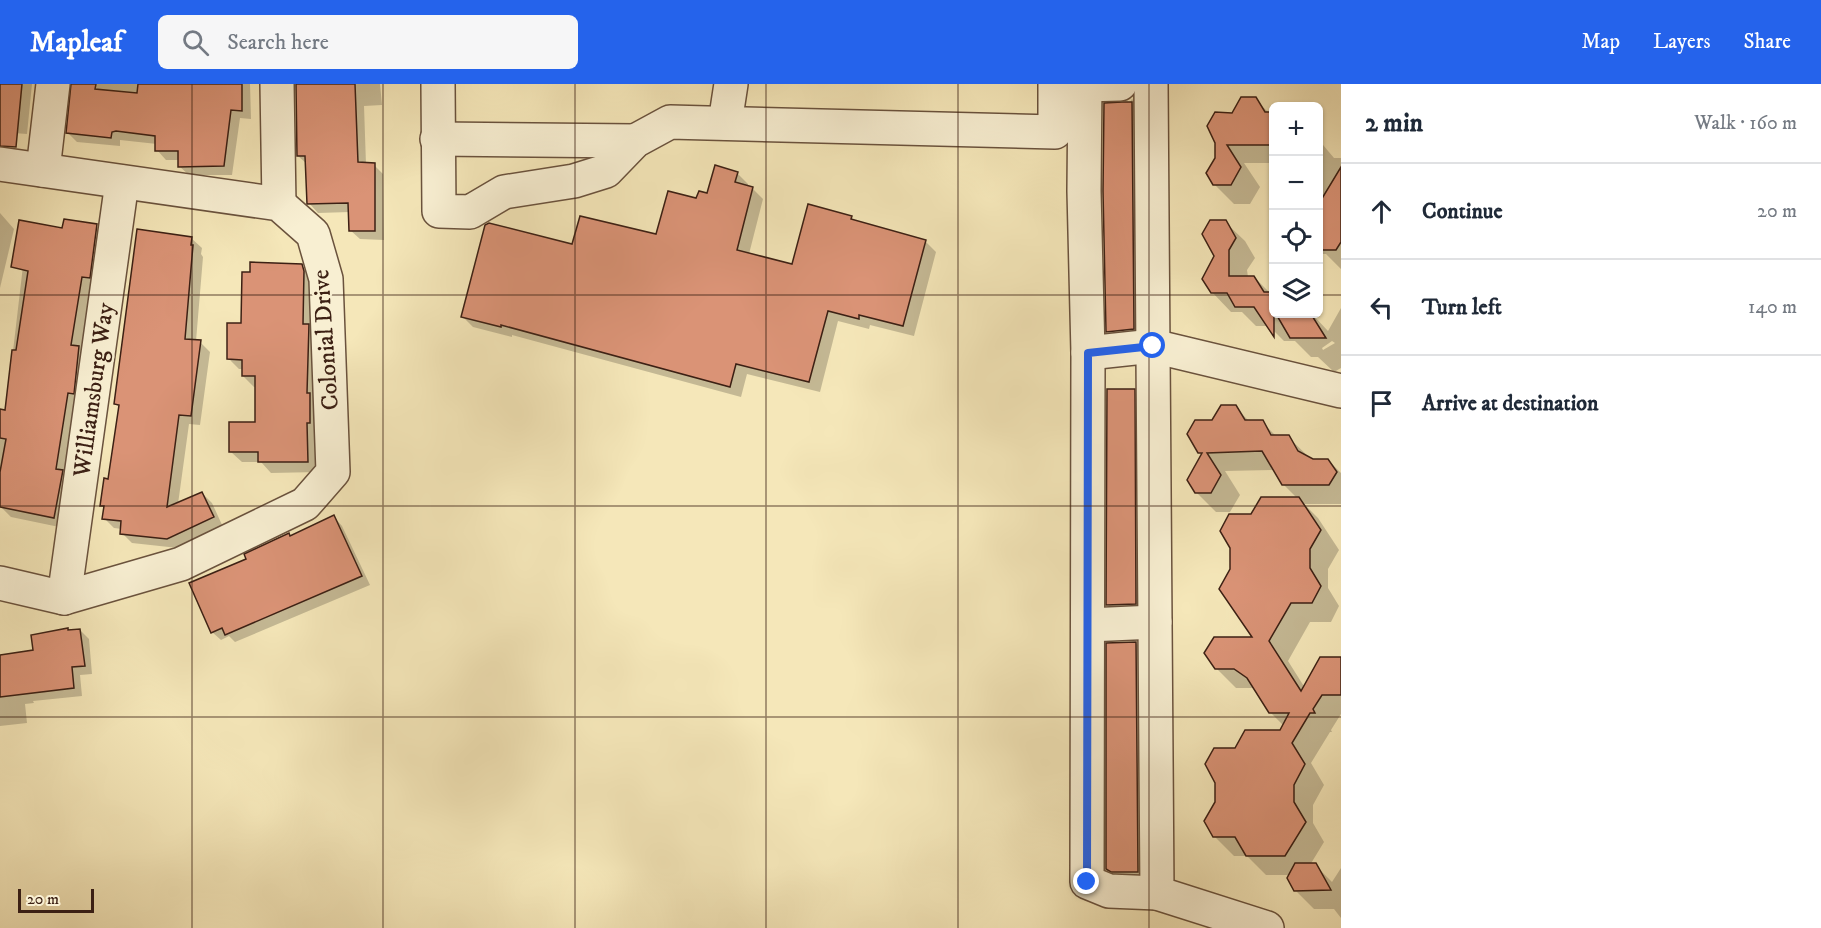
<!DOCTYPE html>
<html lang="en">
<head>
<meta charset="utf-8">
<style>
  :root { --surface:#fff; --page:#f6f6f7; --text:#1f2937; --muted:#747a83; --line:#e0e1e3; --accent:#2563eb }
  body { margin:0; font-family:"IM FELL DW Pica",serif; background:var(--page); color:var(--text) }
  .controls { position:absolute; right:18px; top:18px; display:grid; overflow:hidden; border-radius:9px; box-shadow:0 2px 4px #0004 }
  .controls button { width:54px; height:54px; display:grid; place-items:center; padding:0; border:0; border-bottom:2px solid var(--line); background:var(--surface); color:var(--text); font:30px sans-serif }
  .scale { position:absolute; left:18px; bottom:15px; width:76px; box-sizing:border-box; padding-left:6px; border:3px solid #3c2014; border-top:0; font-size:16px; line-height:21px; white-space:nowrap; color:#3c2014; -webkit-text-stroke:4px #f8efd2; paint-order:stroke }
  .stop { position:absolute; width:18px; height:18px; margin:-14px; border:4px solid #2563eb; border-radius:50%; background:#fff }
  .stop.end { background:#2563eb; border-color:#fff; box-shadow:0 2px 6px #0008 }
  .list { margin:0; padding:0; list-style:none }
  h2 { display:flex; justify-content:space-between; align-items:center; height:78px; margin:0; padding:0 24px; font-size:26px }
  h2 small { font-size:20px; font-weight:400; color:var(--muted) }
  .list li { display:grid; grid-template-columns:39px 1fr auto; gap:18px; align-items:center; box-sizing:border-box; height:96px; padding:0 24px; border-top:2px solid var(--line) }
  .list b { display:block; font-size:22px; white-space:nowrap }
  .list em { font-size:20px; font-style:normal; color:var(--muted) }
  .icon { flex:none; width:33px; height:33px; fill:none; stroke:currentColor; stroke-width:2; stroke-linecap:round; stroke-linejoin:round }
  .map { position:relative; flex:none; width:1341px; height:844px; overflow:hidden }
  header { display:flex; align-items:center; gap:36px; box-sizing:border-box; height:84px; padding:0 30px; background:var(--accent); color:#fff }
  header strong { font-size:28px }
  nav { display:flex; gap:33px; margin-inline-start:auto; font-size:21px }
  .search { width:420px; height:54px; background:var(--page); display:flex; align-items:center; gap:15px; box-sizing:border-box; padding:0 21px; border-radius:9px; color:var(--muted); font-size:22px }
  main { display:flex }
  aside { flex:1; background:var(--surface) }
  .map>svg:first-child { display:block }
</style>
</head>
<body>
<header>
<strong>Mapleaf</strong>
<div class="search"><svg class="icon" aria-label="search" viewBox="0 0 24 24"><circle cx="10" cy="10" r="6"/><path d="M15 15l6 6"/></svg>Search here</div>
<nav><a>Map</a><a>Layers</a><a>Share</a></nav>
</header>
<main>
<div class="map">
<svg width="1341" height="844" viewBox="0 0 1341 844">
  <rect width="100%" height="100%" fill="#f5e7b9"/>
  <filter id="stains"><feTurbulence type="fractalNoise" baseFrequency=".00333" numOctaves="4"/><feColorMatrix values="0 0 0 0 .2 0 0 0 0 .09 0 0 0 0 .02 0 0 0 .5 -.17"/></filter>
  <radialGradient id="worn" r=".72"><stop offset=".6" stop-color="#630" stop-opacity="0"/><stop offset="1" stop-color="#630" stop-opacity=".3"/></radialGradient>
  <g fill="#0003" fill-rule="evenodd">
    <path d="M0,0H32L27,50L0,48Z"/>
    <path d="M73,0H250L251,35L240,34L232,91H189L179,82V76H166L157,66V60L120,56V62L77,58L68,49Z"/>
    <path d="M297,0H380L382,21L364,22L366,80L374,81L383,90L384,156L360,155L350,146V128L318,129L309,119L307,80L298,72Z"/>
    <path d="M1132,15L1151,34L1153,264L1127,267L1108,248L1105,21L1130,18Z"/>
    <path d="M1255,15L1270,30H1274V79H1244L1260,103L1250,120H1234L1214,100L1217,74L1233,30Z"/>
    <path d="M1318,55L1334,74H1341V185L1326,170H1318Z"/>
    <path d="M737,89L748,100V103L752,104L763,115L749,170L793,182L851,134L855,137L925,157L936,168L914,252L870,241L869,245L838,237L820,308L747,290L741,313L512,251V253L473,243L462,232L573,162L657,152L697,116Z"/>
    <path d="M0,129L14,145L0,204Z"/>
    <path d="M1225,138L1245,157L1255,174L1247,186L1248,193H1254L1270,209L1274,230H1312L1328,247L1341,224V284L1334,288L1318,273H1311L1295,257H1284L1269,242H1256L1242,228H1231L1212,208L1216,172ZM1332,257L1335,259L1323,266L1322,264Z"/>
    <path d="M28,139L63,145L96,142L107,152L93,202L82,267L89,274L64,444L11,433L1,423L0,418V326L6,327Z"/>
    <path d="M191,154L202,164L201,170L203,173L196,257L200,258L210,268L200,341L189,340L178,420L202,409L212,419L223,443L178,464L132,459L122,449V445L114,444L104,434L105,425L102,421L109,397L120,324L115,319Z"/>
    <path d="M301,181L312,192L318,388L271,389L261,378H242L231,368L257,339V303H254L243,292V285H239L228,274L243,241Z"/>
    <path d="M1134,307L1153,326L1155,539L1127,540L1108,521Z"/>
    <path d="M1235,323L1250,338H1262L1277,353H1288L1312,376H1328L1341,389V420H1304L1318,434L1339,466L1328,485V504L1339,522L1331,538H1310L1288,577L1305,604L1341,575V630L1331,646L1332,648H1330L1311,679L1324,701L1313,721V739L1324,758L1310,781H1315L1332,798L1341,784V834L1334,825H1314L1295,806L1290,791H1266L1247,772H1234L1214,752L1217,718L1236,665L1281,648L1284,642L1270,628L1255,604H1236L1216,584L1255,554L1232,485L1252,432L1297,414L1283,400L1275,386L1225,387L1240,411L1230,428H1216L1196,408L1203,371L1199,368L1213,337Z"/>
    <path d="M334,433L342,442L370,501L235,558L229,552L221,556L212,548L248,476Z"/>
    <path d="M67,545L70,547L80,546L89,555L92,590L80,591L82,612L33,617L34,619L25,620L27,639L0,642V572L34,567Z"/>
    <path d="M1136,559L1155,578L1157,806L1127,804L1107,785Z"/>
  </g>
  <g fill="#da9376" stroke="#3c2014" stroke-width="1.5">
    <path d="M0,0H22L16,63L0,62Z"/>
    <path d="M71,0H96L95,5L137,9L138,0H242V27L231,26L224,82L178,83V67H155V52L116,47L112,48L111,54L66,49Z"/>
    <path d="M296,0H355L358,78L375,79V147H349L348,119L307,120L305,72H297Z"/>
    <path d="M1241,13H1256L1265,28H1274V61H1227L1241,83L1231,101H1213L1206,89L1215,74V59L1207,42L1215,28L1232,29Z"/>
    <path d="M1122,18H1132L1134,245L1106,248L1103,107L1104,19Z"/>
    <path d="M715,81L738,88L735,98L753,103L737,166L792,180L808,120L852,132L851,135L926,156L903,242L859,231V235L828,227L809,298L736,280L730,303L501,241V243L461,233L485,141L489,139L572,160L580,132L656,150L668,107L696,114L699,107L707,109Z"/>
    <path d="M1341,83V158L1336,166H1318V121Z"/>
    <path d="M64,135L97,140L90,194L82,193L71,261L79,262L74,310L68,309L56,385L63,386L54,434L0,423V388L6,355L0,354V325L5,326L12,266H16L28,187L11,183L19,136L62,144Z"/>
    <path d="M1210,136H1226L1236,154L1229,166V192H1254L1264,208H1274V253L1254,223H1235L1227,209H1211L1202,195L1214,172L1202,150Z"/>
    <path d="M137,145L192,153L191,161H193L185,255L201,256L191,332L179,331L167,423L202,408L214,433L167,455L120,450L121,437L102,435L104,422H100L104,394L108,395L119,321L114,320Z"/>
    <path d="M250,178L302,180L304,187L303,240H309L307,309H310V339H307L308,378H258V368H229V338H255V292H242V276L227,275V239H241L242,188H250Z"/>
    <path d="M1276,230H1311L1326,254H1290Z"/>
    <path d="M1107,305H1135L1136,520L1106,521Z"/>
    <path d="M1221,321H1236L1245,336H1263L1271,351H1289L1298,367L1313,375H1328L1337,388L1329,401H1282L1262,367L1207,369L1221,391L1211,409H1195L1187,396L1202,369H1198L1187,350L1195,336H1212Z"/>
    <path d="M1261,413H1299L1321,446L1310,465V484L1321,502L1312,519H1291L1269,557L1301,607L1320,573H1341V611H1322L1313,625L1315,629H1310L1292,659L1305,680L1294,701V718L1306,738L1285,772H1246L1235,753H1213L1204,737L1215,718V699L1205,680L1214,664H1235L1245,646H1280L1289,629H1269L1247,594L1234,585H1215L1204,569L1214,553H1252L1219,505L1230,485V464L1220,447L1229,430H1251Z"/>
    <path d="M334,431L362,492L225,551L222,544L211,549L189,499L246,475L244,470L289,449L290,452Z"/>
    <path d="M68,544V546L80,545L85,582L72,583L74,604L0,613V571L33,566L31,551Z"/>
    <path d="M1136,558L1138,788H1111L1106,785V559Z"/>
    <path d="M1295,779H1316L1331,806L1294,807L1287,794Z"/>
  </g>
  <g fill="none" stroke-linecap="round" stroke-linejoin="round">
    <defs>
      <g id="minor">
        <path d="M277,0L279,120"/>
        <path d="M438,0L439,127L470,128L504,108L574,97L606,87L635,57L670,38L1055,48V0"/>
        <path d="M1085,0L1084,107L1088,269L1087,798L1109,807L1157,809"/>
        <path d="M1151,0L1157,809L1267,844"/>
        <path d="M1085,1L1120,0"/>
        <path d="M725,39L731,0"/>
        <path d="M437,55L635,57"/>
        <path d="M0,80L279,120L313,150L326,195L333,388L305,420L181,480L64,514L0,499"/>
        <path d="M43,86L53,0"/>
        <path d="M1088,269L1153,262L1341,307"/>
        <path d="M64,514L122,98"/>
        <path d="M1088,541L1155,538"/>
      </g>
    </defs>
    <use href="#minor" stroke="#6a523d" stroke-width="36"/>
    <use href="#minor" stroke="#f8efd2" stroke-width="33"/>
  </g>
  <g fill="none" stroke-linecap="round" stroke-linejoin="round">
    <path stroke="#2563eb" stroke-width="8" d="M1087,798L1088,269L1153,262"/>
  </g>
  <path fill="none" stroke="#3c2014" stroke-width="1.5" stroke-opacity="0.55" d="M192,0V844M383,0V844M575,0V844M766,0V844M958,0V844M1149,0V844M0,211H1274M1318,211H1341M0,422H1341M0,633H1341"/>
  <g text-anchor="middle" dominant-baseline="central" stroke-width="4.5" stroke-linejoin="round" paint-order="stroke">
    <g font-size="24" fill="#3c2014" stroke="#f8efd2">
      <text transform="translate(326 256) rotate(-94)">Colonial Drive</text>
      <text transform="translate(94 306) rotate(-82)">Williamsburg Way</text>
    </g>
  </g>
  <rect width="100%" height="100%" filter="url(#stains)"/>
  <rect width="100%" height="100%" fill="url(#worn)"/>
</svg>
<div class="controls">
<button>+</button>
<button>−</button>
<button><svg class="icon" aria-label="locate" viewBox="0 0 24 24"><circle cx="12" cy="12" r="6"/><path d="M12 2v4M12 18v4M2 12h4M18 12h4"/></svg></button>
<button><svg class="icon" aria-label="layers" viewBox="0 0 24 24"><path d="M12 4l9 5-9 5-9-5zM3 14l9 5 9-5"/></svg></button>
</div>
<div class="scale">20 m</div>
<div class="stop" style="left:1153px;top:262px"></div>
<div class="stop end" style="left:1087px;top:798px"></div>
</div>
<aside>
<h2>2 min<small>Walk · 160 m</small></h2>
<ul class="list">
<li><svg class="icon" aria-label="ahead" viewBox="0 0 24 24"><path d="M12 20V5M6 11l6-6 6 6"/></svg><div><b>Continue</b></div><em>20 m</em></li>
<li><svg class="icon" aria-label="left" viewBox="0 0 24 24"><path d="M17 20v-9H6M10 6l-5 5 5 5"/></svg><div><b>Turn left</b></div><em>140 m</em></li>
<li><svg class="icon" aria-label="arrive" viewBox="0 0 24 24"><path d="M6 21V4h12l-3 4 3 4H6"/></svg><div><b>Arrive at destination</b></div></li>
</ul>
</aside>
</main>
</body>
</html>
